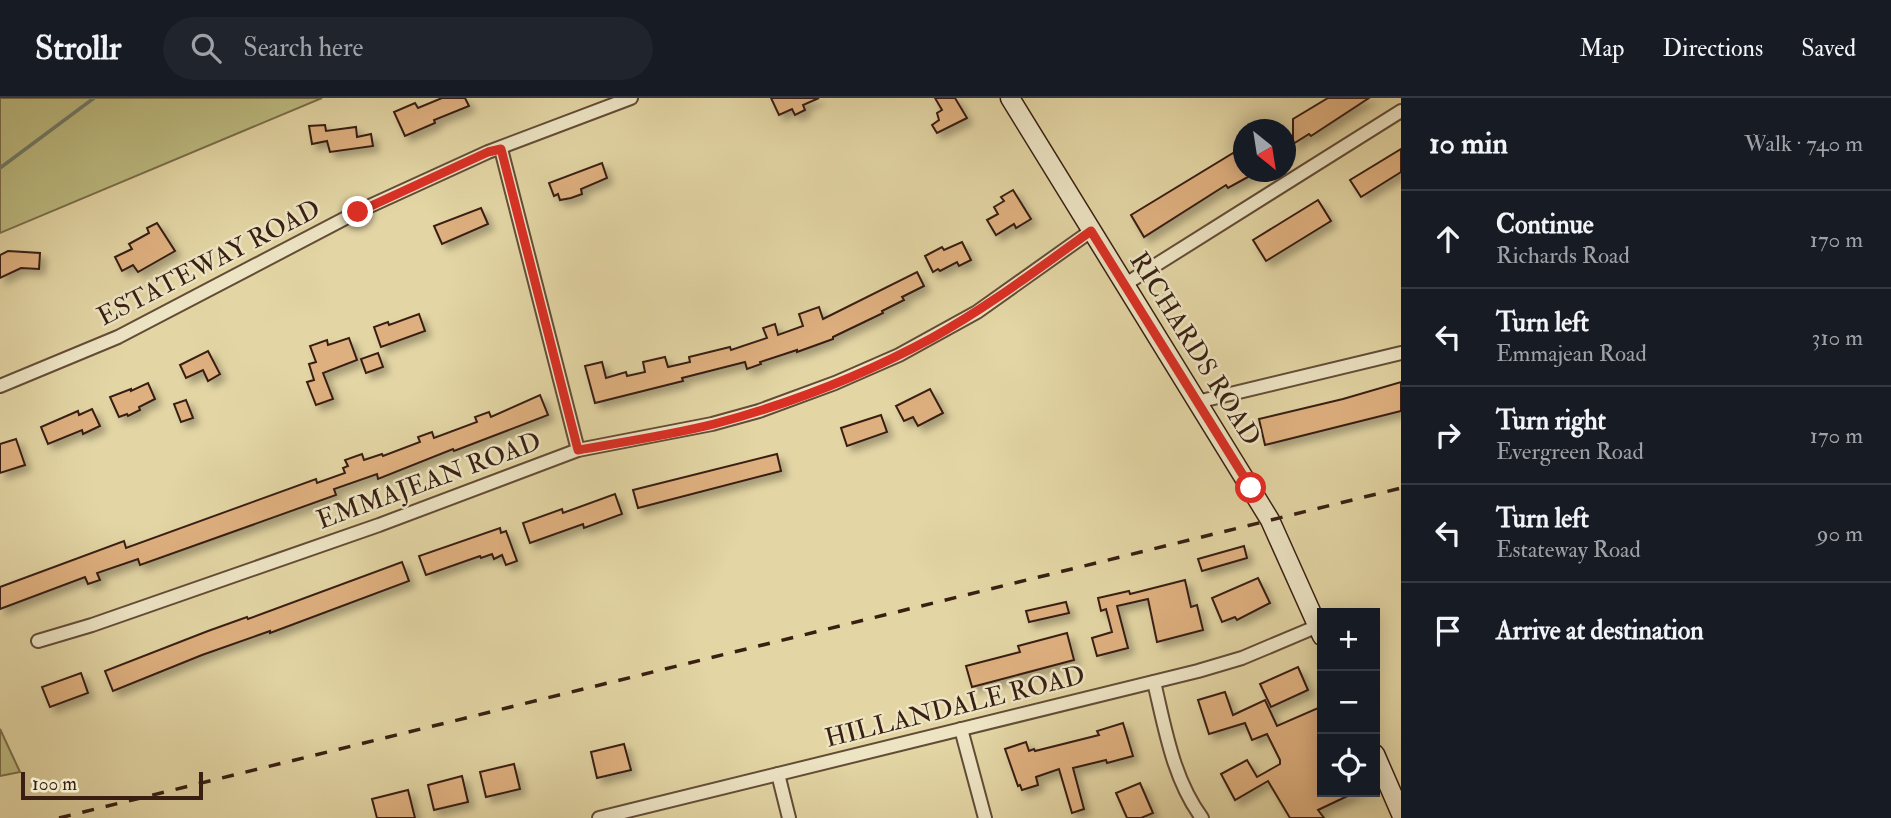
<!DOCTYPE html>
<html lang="en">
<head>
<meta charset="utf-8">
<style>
  :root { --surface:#171b24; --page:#20242c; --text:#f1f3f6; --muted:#9ea1a6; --line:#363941 }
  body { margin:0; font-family:"IM FELL Double Pica",serif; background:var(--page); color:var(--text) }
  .controls { position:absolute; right:21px; bottom:21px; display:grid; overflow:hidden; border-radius:0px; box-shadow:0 4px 18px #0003 }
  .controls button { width:63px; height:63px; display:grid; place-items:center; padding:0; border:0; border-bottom:2px solid var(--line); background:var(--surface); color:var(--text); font:35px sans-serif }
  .compass { position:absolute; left:1233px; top:21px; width:63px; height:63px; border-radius:50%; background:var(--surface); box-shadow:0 4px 18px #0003; rotate:150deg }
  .scale { position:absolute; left:21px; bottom:18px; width:182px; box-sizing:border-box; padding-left:7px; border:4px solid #381f12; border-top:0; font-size:19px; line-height:24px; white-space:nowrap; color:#381f12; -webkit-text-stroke:5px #ede4c4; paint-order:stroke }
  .stop { position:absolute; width:21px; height:21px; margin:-16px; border:5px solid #d93025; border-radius:50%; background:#fff }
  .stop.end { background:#d93025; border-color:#fff; box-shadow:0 2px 7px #0008 }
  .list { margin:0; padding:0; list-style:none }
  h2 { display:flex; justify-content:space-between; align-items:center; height:91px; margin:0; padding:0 28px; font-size:30px }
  h2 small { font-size:23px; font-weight:400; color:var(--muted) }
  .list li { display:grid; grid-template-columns:46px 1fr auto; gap:21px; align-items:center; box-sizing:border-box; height:98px; padding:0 28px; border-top:2px solid var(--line) }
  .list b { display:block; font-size:26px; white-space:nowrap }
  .list p { margin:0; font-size:23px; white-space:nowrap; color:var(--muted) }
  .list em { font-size:23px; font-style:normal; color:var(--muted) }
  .icon { flex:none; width:38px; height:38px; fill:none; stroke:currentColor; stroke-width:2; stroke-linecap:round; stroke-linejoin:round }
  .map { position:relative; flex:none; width:1401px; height:720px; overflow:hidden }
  header { display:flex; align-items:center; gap:42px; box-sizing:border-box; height:98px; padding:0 35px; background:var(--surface); border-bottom:2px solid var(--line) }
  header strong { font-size:33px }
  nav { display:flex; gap:38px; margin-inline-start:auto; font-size:24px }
  .search { width:490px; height:63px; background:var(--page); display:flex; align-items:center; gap:18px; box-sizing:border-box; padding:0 24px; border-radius:38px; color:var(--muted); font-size:26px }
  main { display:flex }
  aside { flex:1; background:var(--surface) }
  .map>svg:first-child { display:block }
</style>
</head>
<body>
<header>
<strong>Strollr</strong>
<div class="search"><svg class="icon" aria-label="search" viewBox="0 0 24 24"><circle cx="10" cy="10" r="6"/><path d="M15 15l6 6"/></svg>Search here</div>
<nav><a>Map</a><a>Directions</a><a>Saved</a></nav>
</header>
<main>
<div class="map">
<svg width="1401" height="720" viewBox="0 0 1401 720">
  <defs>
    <filter id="shadow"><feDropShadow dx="5.5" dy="5.5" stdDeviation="3.5" flood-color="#0004"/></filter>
  </defs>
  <rect width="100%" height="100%" fill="#e3d5a4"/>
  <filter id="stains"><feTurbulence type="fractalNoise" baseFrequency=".00286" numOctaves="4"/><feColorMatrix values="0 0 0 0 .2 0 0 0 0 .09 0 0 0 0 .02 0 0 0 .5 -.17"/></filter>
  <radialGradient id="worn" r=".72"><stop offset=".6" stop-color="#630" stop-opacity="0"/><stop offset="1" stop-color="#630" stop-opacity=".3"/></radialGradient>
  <g fill="#bcbb80" stroke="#7a6d49" stroke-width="2">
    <path d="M0,0H322L0,135Z"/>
    <path d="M0,631L20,674L0,678Z"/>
  </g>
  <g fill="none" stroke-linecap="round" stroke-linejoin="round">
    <path stroke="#707b69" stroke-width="3.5" d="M0,70L94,0"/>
  </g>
  <g fill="#dfb07f" stroke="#381f12" stroke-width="2" filter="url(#shadow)">
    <path d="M442,0H465L469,8L434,22L435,25L405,38L394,14L415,5L418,10Z"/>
    <path d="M771,0H819L803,7L805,12L795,17L792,11L779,17Z"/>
    <path d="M935,0H955L967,20L937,35L932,27L939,22L937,15L942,12Z"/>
    <path d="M1328,0H1369L1311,38L1309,36L1293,46V21Z"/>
    <path d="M325,27L326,33L356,29L357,39L371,36L373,48L330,54L327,43L312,46L309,28Z"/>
    <path d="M1243,49V74H1257L1228,90L1226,87L1144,139L1131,117Z"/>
    <path d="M1401,51V74L1361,99L1350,82Z"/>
    <path d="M602,65L607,80L581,91L582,96L571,100L560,102L558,96L554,98L549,85Z"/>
    <path d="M1013,92L1031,121L1016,130L1014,126L996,137L987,122L998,116L994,109L1004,103L1001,99Z"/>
    <path d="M1318,102L1331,123L1266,163L1253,142Z"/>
    <path d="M481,110L488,126L442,146L434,128Z"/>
    <path d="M157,125L175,153L138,174L133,167L122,173L115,159L132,151L129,146L149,135L147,130Z"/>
    <path d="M962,144L971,162L959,168L957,164L940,173L938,171L933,174L925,158L942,149L944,152Z"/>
    <path d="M8,153L40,155L39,171L21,170L0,180V157Z"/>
    <path d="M917,174L924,188L902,199L904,202L882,213L883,215L833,239V241L797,254V252L760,264L761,266L747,271L745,264L682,280L683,283L595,305L585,268L602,264L606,280L626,274L627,278L645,274L643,264L665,259L668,269L690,264L689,259L730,249L731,252L767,240L763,230L775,226L778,237L803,228L799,216L819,209L823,221Z"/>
    <path d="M419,216L425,233L381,249L374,229L388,224L389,227Z"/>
    <path d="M349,240L357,262L323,275L333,301L316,307L307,284L314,282L309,266L316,264L310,248L327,242L328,247Z"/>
    <path d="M208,253L220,276L208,283L203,272L186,280L180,267Z"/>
    <path d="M378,255L383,269L366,275L361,261Z"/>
    <path d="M1401,284V313L1265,347L1259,321L1343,301Z"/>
    <path d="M148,285L155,301L139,309L140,312L128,318L127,316L119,319L110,299L131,291V293Z"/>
    <path d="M930,291L943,315L918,328L913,319L904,323L896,308Z"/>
    <path d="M540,297L548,317L454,353L453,351L378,381L377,376L334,391L336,397L140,467L138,461L97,475L100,482L88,486L85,479L0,511V489L124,443L126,450L316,381L317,385L345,375L343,370L348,368L345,362L362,356L364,362L382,356L383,358L420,344L418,339L432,334L434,340L477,324L475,319L489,314L491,319Z"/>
    <path d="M186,302L193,320L181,324L174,306Z"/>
    <path d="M92,311L100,328L83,336L82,332L48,346L41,329L78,313L79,317Z"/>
    <path d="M881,317L887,334L847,348L841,330Z"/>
    <path d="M16,341L25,367L0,375V346Z"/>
    <path d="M777,356L781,373L638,410L633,392Z"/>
    <path d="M615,396L622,416L584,430L583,426L530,445L523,425L562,411L563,415Z"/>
    <path d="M500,430L501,435L506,433L517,463L506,467L502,457L494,461L492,456L481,460L480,458L426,477L419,458Z"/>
    <path d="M1244,448L1247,460L1202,473L1198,461Z"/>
    <path d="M402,464L409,483L270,535V533L202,557L113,593L105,573L208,533L247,519L248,521Z"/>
    <path d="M1258,480L1270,505L1237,522L1235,519L1222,524L1212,500Z"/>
    <path d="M1185,482L1191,509L1197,507L1203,532L1157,544L1148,501L1117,508L1128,550L1097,558L1092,540L1112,534L1106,511L1101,513L1098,500L1129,493L1130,496Z"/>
    <path d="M1066,504L1069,515L1029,524L1026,513Z"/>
    <path d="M1067,535L1074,562L972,589L966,568L1020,554L1018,548Z"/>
    <path d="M1298,569L1308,592L1271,609L1260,586Z"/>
    <path d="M81,575L88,595L50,609L42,589Z"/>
    <path d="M1225,594L1233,617L1265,602L1277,628L1318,610L1322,621V694H1356L1318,712L1324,720H1290L1268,683L1235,702L1221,676L1247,662L1257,679L1280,666V662L1267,636L1252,642L1245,625L1209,636L1198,602Z"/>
    <path d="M1123,625L1133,658L1107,665L1106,662L1073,670L1084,711L1072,715L1059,671L1036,679L1038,687L1022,692L1020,687L1018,688L1005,651L1026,644L1029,653L1034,651L1035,653L1099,637L1097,633Z"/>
    <path d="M624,646L631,672L597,680L591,654Z"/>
    <path d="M514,666L520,691L486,699L480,674Z"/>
    <path d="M462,678L468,704L434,712L428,687Z"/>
    <path d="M1140,685L1153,715L1141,720H1127L1116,695Z"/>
    <path d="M408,692L415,720H377L372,701Z"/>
  </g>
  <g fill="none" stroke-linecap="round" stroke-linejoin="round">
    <defs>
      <g id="street">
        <path d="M501,51L578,352"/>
        <path d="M1124,187L1401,13"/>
        <path d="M0,288L118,239L361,112L488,54L631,0"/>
        <path d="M1197,304L1401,255"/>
        <path d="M38,543L92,527L379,427L578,352L712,326L759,313L835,285L899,257L977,214L1091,133"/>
        <path d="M1154,584C1165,630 1173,681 1202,720"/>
        <path d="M961,631L985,720"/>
        <path d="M778,676L789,720"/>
        <path d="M599,720L1198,573L1242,560L1318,528"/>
      </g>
      <g id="secondary">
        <path d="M1010,0L1270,422L1322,538"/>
        <path d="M1375,656L1401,716"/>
      </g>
    </defs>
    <use href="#street" stroke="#634c36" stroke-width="16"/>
    <use href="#secondary" stroke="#381f12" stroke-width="21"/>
    <use href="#street" stroke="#ede4c4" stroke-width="12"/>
    <use href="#secondary" stroke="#ede4c4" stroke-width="18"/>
    <path stroke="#381f12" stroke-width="3.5" stroke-dasharray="12 12" stroke-linecap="butt" d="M59,720L1401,390"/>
  </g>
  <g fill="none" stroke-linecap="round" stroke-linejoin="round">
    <path stroke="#d93025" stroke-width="9" d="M358,114L488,54L501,51L578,352C623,344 670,337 714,326C789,306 864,277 932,240C988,209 1039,170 1091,133L1251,390"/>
  </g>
  <g text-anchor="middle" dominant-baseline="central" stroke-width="5" stroke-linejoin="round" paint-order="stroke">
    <g font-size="26" fill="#381f12" stroke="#ede4c4">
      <text transform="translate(209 165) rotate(-27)">ESTATEWAY ROAD</text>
      <text transform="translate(1195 251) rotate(58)">RICHARDS ROAD</text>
      <text transform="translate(429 383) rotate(-20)">EMMAJEAN ROAD</text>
      <text transform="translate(955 609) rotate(-14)">HILLANDALE ROAD</text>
    </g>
  </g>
  <rect width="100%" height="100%" filter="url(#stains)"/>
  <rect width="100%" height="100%" fill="url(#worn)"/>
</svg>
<div class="controls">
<button>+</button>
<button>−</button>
<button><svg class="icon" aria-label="locate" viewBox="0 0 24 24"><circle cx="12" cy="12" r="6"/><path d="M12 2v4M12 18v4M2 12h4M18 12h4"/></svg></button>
</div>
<svg class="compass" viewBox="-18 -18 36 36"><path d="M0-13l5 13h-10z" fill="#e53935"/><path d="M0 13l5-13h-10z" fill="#9ea1a6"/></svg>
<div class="scale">100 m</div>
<div class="stop" style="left:1251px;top:390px"></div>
<div class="stop end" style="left:358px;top:114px"></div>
</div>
<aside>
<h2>10 min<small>Walk · 740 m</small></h2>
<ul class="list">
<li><svg class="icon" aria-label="ahead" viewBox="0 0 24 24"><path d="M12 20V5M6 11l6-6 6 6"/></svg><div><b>Continue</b><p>Richards Road</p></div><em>170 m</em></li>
<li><svg class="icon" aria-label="left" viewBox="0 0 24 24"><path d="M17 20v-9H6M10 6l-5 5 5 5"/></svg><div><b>Turn left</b><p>Emmajean Road</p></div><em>310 m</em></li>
<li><svg class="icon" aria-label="right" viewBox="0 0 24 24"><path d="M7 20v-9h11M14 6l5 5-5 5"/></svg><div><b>Turn right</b><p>Evergreen Road</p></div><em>170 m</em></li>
<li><svg class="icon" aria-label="left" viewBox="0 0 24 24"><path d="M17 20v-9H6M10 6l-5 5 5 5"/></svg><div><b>Turn left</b><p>Estateway Road</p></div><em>90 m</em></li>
<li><svg class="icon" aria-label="arrive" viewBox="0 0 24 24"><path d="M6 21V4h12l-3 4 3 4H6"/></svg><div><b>Arrive at destination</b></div></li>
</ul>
</aside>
</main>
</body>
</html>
